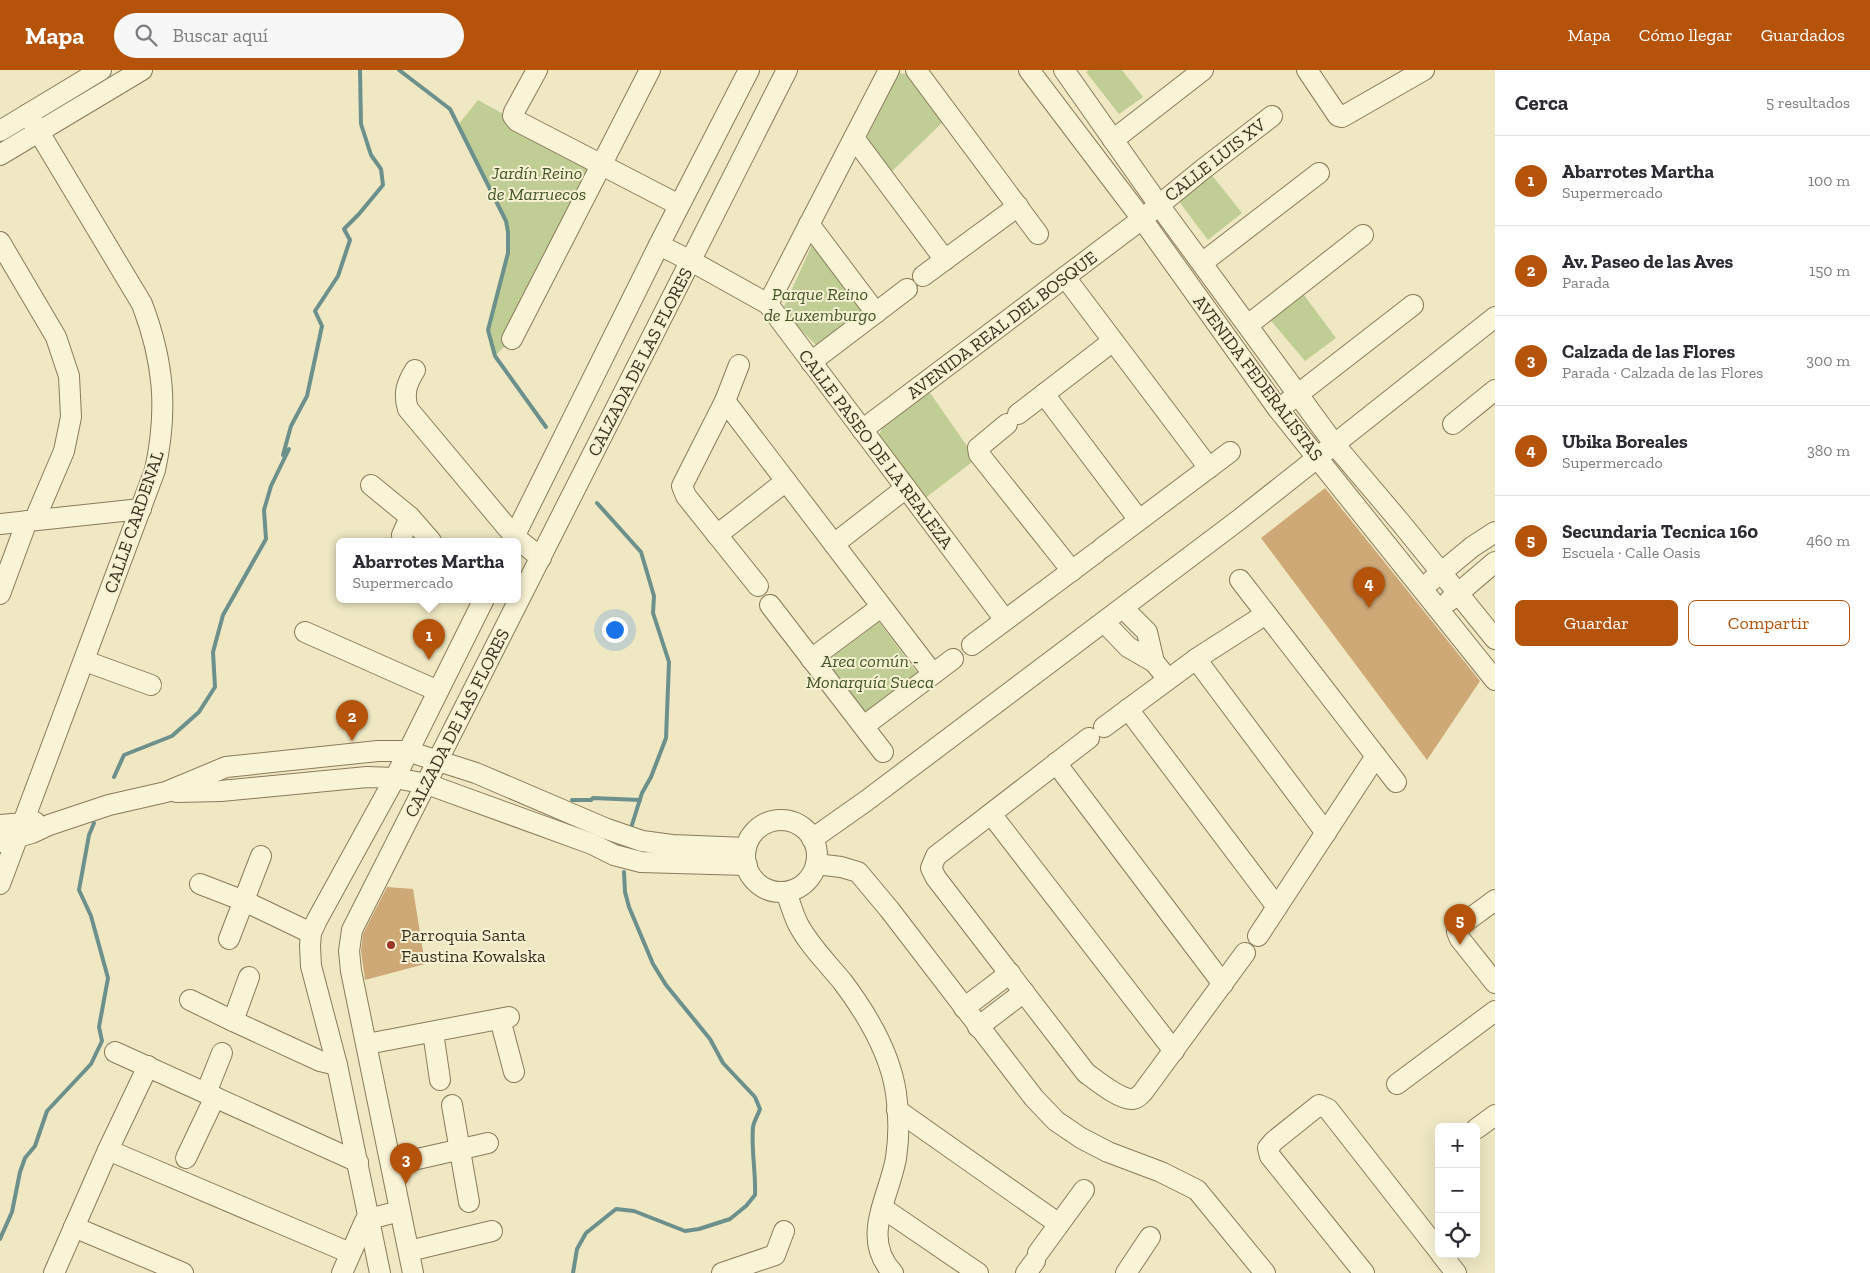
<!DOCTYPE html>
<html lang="es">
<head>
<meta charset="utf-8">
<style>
  :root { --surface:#fff; --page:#f7f7f7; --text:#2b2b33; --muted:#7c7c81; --line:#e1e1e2; --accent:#b45309 }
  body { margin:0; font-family:"Zilla Slab",serif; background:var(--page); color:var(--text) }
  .controls { position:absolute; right:15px; bottom:15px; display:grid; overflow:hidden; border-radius:8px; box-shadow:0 5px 20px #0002 }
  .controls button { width:45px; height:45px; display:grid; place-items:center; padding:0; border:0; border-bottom:1px solid var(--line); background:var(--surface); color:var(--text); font:25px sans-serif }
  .you { position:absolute; left:614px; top:559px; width:18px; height:18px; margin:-12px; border:4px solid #fff; border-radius:50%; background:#1a73e8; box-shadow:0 0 0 8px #1a73e833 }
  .badge { display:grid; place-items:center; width:32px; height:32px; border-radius:50%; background:var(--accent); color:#fff; font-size:16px; font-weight:700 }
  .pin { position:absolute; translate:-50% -41px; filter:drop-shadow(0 1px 2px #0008) }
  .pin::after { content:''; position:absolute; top:26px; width:18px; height:15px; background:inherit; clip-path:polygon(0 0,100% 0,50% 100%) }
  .popup { position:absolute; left:336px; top:468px; width:185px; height:65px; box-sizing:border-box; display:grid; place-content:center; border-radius:8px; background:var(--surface); filter:drop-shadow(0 1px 4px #0005); font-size:16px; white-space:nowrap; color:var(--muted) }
  .popup b { font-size:19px; color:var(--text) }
  .popup::after { content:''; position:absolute; left:50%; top:100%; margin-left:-10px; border:10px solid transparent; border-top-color:var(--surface) }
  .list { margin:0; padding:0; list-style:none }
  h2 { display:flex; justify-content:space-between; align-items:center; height:65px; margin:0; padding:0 20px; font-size:21px }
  h2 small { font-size:16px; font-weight:400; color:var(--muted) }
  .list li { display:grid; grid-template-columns:32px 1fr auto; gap:15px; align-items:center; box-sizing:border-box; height:90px; padding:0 20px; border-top:1px solid var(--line) }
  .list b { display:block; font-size:19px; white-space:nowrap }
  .list p { margin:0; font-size:16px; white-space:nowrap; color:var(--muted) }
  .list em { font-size:16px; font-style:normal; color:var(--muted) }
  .actions { display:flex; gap:10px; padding:15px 20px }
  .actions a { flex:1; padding:11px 0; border:1px solid var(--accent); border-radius:8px; text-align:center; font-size:18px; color:var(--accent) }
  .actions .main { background:var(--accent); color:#fff }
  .icon { flex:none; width:28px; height:28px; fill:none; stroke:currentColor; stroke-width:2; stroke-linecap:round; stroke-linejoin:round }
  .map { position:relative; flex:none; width:1495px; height:1203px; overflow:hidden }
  header { display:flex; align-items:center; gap:30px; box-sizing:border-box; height:70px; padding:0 25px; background:var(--accent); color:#fff }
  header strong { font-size:24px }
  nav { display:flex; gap:28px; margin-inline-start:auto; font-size:18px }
  .search { width:350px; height:45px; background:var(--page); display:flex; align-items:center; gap:12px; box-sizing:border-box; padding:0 18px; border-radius:28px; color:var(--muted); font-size:19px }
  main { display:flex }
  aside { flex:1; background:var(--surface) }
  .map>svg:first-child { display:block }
</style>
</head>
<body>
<header>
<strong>Mapa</strong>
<div class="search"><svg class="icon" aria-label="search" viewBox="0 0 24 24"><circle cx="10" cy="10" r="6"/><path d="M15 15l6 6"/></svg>Buscar aquí</div>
<nav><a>Mapa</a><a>Cómo llegar</a><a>Guardados</a></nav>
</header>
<main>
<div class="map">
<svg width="1495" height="1203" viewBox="0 0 1495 1203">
  <rect width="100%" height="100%" fill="#efe8c3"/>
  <g fill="#c0ce96">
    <path d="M1089,0H1122L1143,27L1119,44L1086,2Z"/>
    <path d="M899,3L910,5L944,51L888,105L864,73Z"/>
    <path d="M478,30L597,96L512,269L495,286L488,260L508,183V162L501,142L458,55Z"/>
    <path d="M1207,99L1242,143L1208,170L1174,125Z"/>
    <path d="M812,175L867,241L820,279L782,241Z"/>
    <path d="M1301,221L1336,268L1305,291L1268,247Z"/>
    <path d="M926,317L976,389L924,429L879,365L885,352Z"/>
    <path d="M879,552L920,607L863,649L822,595Z"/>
  </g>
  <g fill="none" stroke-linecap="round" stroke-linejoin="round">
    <g stroke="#6c918d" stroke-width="4">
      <path d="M399,0L450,39L506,151L508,162V183L488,260L495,286L546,357"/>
      <path d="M597,433L641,482L654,526L653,543L669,592L666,668L651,707L642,723L630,761"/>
      <path d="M114,707L124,685L172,666L199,642L215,617L213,582L223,545L266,469L264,440L271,416L289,379L283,385L291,356L307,326L322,256L315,241L338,206L350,170L344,159L359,144L383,115L381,99L371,85L361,54L360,0"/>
      <path d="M572,730H591L593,728L640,730"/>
      <path d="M0,1169L12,1142L20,1102L25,1088L35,1076L47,1041L91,994L102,971L99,957L108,908L91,846L79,820L89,765L94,753"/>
      <path d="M573,1203L577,1179L586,1163L616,1139L634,1141L685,1161L699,1159L730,1149L746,1136L755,1125C756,1102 751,1080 753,1057C754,1051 758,1045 760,1039L755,1027L723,993L710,969L666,915L653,894L629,837L625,822L624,802"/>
    </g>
  </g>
  <g fill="#cfa878">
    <path d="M1325,418L1480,611L1427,690L1261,468Z"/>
    <path d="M387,817L413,819L425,894L365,910L361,881L363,864Z"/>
  </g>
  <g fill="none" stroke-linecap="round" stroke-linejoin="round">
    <defs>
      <g id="minor">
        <path d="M537,0L514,42L513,46L517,51L679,135"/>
        <path d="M916,0L1038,164"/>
        <path d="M1029,0L1142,149L1278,339L1495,610"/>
        <path d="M1064,0L1159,135L1335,375L1401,453L1495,569"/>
        <path d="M1307,0L1338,46L1342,47L1424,0"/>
        <path d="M0,61L101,0"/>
        <path d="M854,68L945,190"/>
        <path d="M1113,70L1203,0"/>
        <path d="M0,85L142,0"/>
        <path d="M809,154L876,243"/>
        <path d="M0,172L56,267L69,306L71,347L64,381L35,449"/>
        <path d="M659,175L691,191L768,234L1005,550"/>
        <path d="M1202,193L1319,103"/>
        <path d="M923,206L1018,136"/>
        <path d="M1065,207L1209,398"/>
        <path d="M768,234L889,0"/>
        <path d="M1248,255L1363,165"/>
        <path d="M512,269L650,0"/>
        <path d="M811,292L907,219"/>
        <path d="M739,295L725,331L682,416L686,426L758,516"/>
        <path d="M415,300C407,313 403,323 408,339L515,467L541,488"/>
        <path d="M1044,324L1139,450"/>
        <path d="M725,331L933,604"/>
        <path d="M1288,332L1413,235"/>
        <path d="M1018,344L1113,271"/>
        <path d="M1007,354L978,378L979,384L1072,501"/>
        <path d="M1453,354L1495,320"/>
        <path d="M862,360L1142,149L1202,100L1272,46"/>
        <path d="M371,415L410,447L431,471"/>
        <path d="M0,454L141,439"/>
        <path d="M717,465L786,411"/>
        <path d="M403,471L402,465L410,447"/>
        <path d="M512,471L659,175L749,0"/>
        <path d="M834,474L906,418"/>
        <path d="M1102,478L1230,382"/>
        <path d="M1240,510L1396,712"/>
        <path d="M1431,511L1472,477L1495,462"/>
        <path d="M0,524L27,451"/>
        <path d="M1449,531L1495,492"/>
        <path d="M770,535L883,682"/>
        <path d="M1123,538L1147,562L1154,592"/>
        <path d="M1104,552L1128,577L1154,592L1168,609"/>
        <path d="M305,562L438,621"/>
        <path d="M972,575L1097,482"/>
        <path d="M811,589L881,537"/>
        <path d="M1196,589L1326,763"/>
        <path d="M85,591L151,615"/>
        <path d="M1128,639L1277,837"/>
        <path d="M864,656L953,589"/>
        <path d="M1104,657L1196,589L1266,544"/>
        <path d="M1089,668L936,786L931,798L936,808L1086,1003C1097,1011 1120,1030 1133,1029C1138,1028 1140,1025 1143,1022L1245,883"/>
        <path d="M1056,693L1223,914"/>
        <path d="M176,722L221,721L367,707L395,708L427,714L592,774L614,785L641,792L747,795"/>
        <path d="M991,744L1174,981"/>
        <circle cx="781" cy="786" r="36"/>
        <path d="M0,755L35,752"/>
        <path d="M812,769L866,731L1240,449L1495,247"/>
        <path d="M0,772L32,763L49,755L109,735L166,722L226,697L378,681H407L476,703L607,759L642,771L672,775L746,778"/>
        <path d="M816,794L841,797L858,802L889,839L1034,1028L1056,1051L1081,1068L1108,1082L1161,1102L1197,1120L1265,1203"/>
        <path d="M0,814L155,400C168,340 164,292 142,234L28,44"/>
        <path d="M200,814L244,831L311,863"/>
        <path d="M786,822C790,832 793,844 798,854C809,875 827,893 842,911C867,944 890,982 896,1023C899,1044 899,1068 896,1088C889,1128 860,1168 893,1203"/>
        <path d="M1495,830L1461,855L1457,862L1460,869L1495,913"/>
        <path d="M1258,866L1376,686"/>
        <path d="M229,869L261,786"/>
        <path d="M190,930L233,951L320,991L337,995"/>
        <path d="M964,938L1010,903"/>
        <path d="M500,949L514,1002"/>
        <path d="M233,951L249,907"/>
        <path d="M978,957L1024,922"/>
        <path d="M433,962L440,1010"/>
        <path d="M367,974L509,947"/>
        <path d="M115,982L358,1092"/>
        <path d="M1397,1014L1495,941"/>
        <path d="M206,1023L222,983"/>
        <path d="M452,1035L469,1132"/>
        <path d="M897,1040L1059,1154"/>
        <path d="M1476,1059L1495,1045"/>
        <path d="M108,1080L350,1183"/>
        <path d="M186,1088L215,1027"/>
        <path d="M391,1095L488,1073"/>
        <path d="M882,1139L890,1143L978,1203"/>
        <path d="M74,1157L183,1203"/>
        <path d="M409,1181L492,1161"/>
        <path d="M1038,1183L1084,1120"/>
        <path d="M1441,1184L1456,1203"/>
        <path d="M54,1203L108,1080L148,996"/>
        <path d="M342,1203L365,1151L369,1149L400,1141"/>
        <path d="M380,1203L337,995L311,896L310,876L311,863L317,850L395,708L484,529"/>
        <path d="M413,1203L351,901L349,881L352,860L787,0"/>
        <path d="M722,1203L775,1185L784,1161"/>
        <path d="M1026,1203L1035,1191"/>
        <path d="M1126,1203L1150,1167"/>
        <path d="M1364,1203L1270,1086L1268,1078L1274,1071L1319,1035L1328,1039L1439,1181"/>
      </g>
    </defs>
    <use href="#minor" stroke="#8a7a59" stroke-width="22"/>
    <use href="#minor" stroke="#faf4d6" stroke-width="20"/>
  </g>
  <circle fill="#9b3627" stroke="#f7f1d3" stroke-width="2" cx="391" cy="875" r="5"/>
  <g text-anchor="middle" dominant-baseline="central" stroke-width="4" stroke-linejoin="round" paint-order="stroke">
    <g font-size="18" fill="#3a2f1e" stroke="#f7f1d3">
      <text transform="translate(1215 90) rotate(-38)">CALLE LUIS XV</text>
      <text transform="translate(1002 255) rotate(-37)">AVENIDA REAL DEL BOSQUE</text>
      <text transform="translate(640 292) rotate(-63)">CALZADA DE LAS FLORES</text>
      <text transform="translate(1258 308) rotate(53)">AVENIDA FEDERALISTAS</text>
      <text transform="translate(876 379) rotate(53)">CALLE PASEO DE LA REALEZA</text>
      <text transform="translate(134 452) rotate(-71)">CALLE CARDENAL</text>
      <text transform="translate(457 653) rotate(-63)">CALZADA DE LAS FLORES</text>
    </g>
    <g font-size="18" font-style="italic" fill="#435724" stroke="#f7f1d3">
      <text x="537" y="103">Jardín Reino<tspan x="537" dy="21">de Marruecos</tspan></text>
      <text x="820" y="224">Parque Reino<tspan x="820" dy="21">de Luxemburgo</tspan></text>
      <text x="870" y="591">Area común -<tspan x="870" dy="21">Monarquía Sueca</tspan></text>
    </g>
    <g font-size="18" fill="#3a2f1e" stroke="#f7f1d3" text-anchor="start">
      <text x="401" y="865">Parroquia Santa<tspan x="401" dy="21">Faustina Kowalska</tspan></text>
    </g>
  </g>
</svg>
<div class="controls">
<button>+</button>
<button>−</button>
<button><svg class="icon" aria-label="locate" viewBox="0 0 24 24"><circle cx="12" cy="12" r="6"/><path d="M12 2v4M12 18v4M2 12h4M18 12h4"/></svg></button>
</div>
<div class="you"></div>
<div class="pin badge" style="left:429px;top:590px">1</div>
<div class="popup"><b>Abarrotes Martha</b>Supermercado</div>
<div class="pin badge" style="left:352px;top:671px">2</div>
<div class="pin badge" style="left:406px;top:1114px">3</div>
<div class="pin badge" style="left:1369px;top:538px">4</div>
<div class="pin badge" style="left:1460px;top:875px">5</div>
</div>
<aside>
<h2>Cerca<small>5 resultados</small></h2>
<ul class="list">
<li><span class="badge">1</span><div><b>Abarrotes Martha</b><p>Supermercado</p></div><em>100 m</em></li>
<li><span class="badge">2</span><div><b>Av. Paseo de las Aves</b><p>Parada</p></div><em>150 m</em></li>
<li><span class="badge">3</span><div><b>Calzada de las Flores</b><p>Parada · Calzada de las Flores</p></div><em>300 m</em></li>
<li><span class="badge">4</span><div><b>Ubika Boreales</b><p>Supermercado</p></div><em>380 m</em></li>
<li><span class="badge">5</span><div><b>Secundaria Tecnica 160</b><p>Escuela · Calle Oasis</p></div><em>460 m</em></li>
</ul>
<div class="actions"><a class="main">Guardar</a><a>Compartir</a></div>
</aside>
</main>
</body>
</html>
